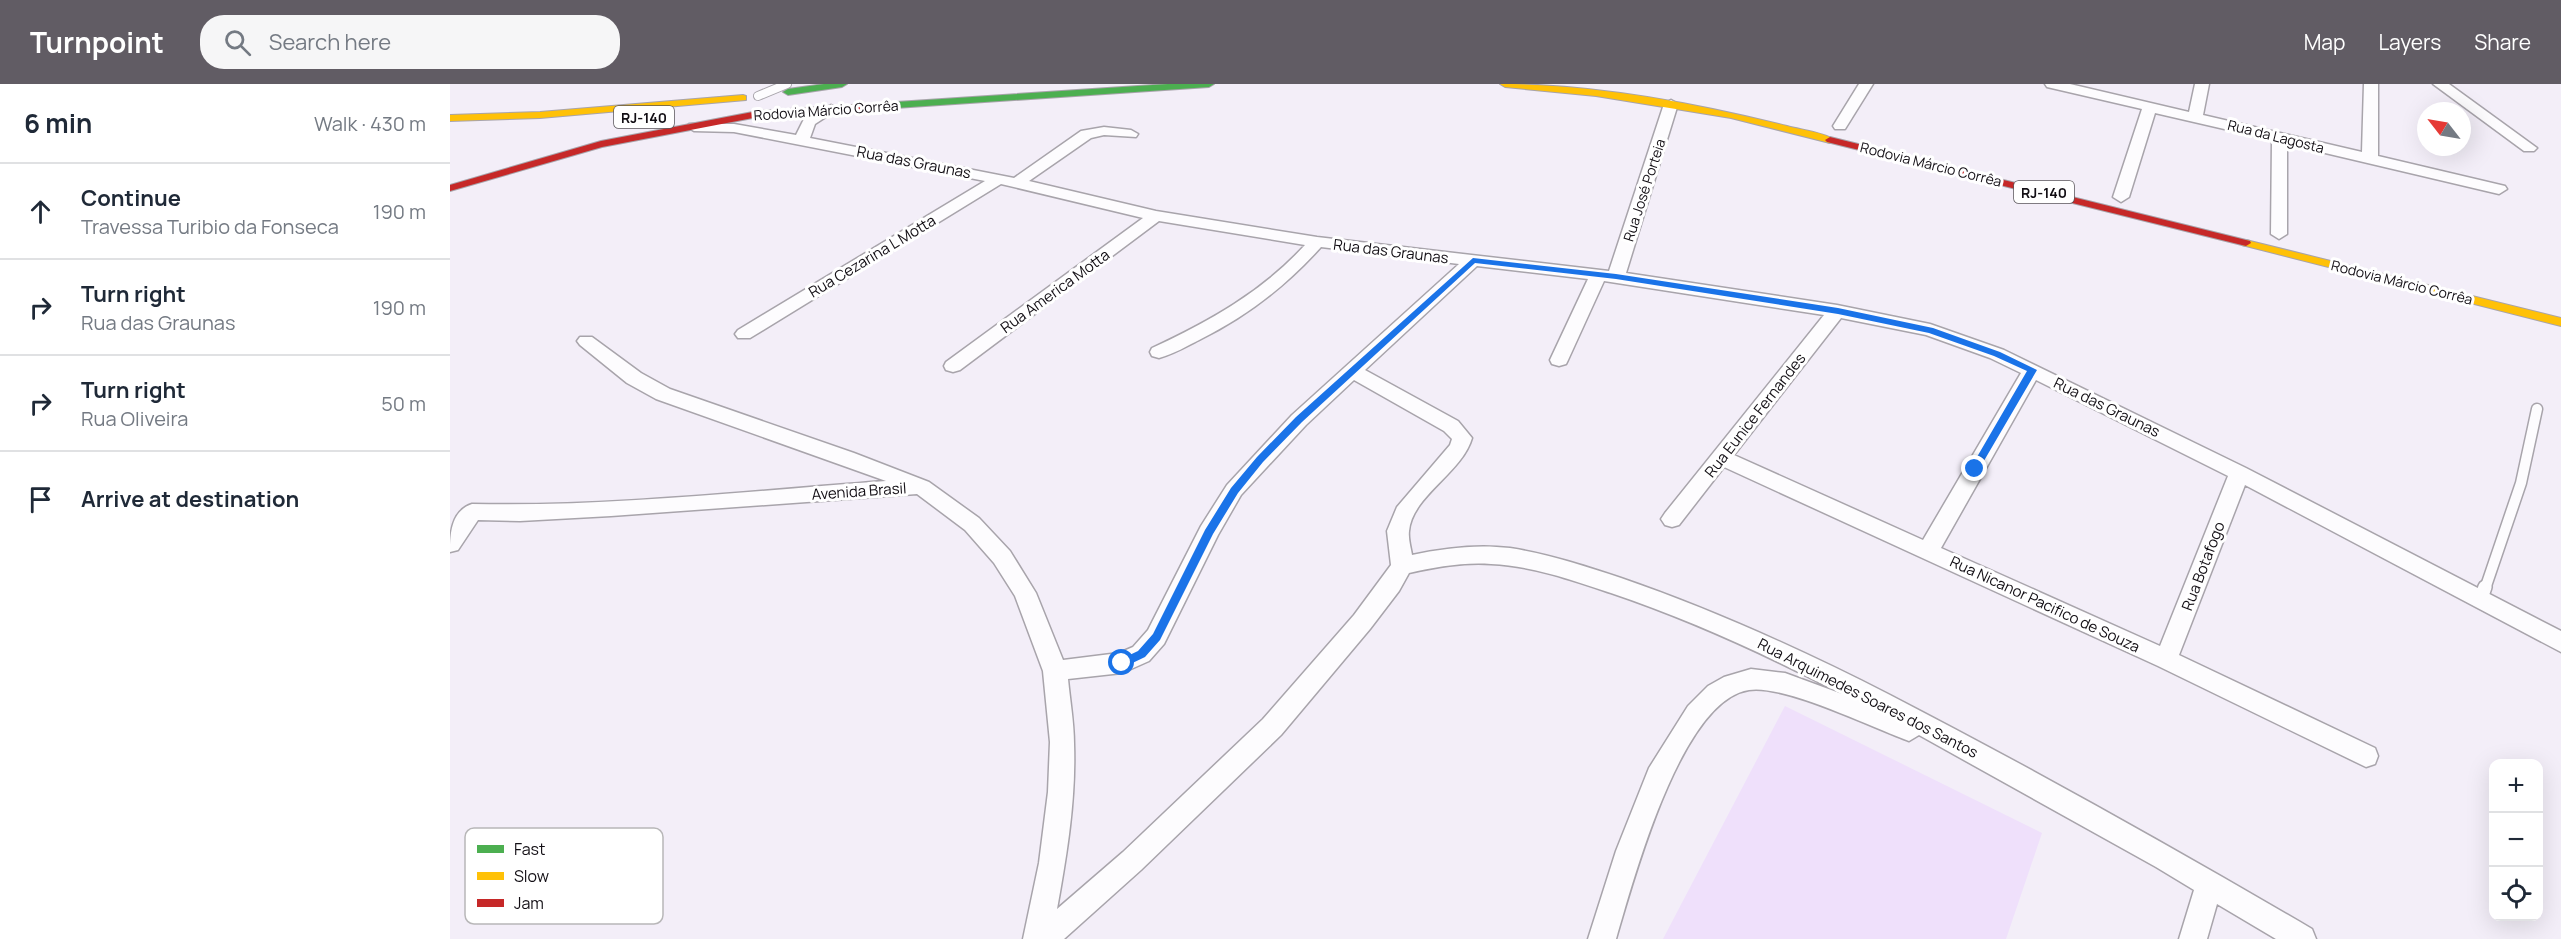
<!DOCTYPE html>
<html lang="en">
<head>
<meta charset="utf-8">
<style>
  :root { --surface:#fff; --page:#f6f6f7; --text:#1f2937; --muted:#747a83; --line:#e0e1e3; --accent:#615c64 }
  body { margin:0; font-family:Manrope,sans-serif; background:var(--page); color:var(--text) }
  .controls { position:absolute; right:18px; bottom:18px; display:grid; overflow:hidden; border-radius:12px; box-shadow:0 6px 24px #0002 }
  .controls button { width:54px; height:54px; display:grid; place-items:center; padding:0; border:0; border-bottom:2px solid var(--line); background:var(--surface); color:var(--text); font:30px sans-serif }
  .compass { position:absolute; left:1967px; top:18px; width:54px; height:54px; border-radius:50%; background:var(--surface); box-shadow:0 6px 24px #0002; rotate:301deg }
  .stop { position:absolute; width:18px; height:18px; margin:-14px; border:4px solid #1a73e8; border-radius:50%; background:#fff }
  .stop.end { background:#1a73e8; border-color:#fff; box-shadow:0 2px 6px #0008 }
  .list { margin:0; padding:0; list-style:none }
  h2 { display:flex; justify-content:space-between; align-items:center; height:78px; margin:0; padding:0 24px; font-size:26px }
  h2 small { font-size:20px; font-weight:400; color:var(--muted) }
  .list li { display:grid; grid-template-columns:39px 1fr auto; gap:18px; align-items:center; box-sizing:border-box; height:96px; padding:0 24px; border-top:2px solid var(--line) }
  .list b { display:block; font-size:22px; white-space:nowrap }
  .list p { margin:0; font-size:20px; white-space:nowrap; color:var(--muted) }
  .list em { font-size:20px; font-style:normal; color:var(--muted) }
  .icon { flex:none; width:33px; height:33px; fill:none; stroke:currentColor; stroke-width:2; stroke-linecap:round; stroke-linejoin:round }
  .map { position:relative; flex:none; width:2111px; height:855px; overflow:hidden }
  header { display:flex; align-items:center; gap:36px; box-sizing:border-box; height:84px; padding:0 30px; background:var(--accent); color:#fff }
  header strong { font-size:28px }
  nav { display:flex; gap:33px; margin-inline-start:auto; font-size:21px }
  .search { width:420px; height:54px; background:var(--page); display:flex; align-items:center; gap:15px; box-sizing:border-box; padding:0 21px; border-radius:24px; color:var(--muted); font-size:22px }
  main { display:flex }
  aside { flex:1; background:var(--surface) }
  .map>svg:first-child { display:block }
</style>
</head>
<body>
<header>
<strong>Turnpoint</strong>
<div class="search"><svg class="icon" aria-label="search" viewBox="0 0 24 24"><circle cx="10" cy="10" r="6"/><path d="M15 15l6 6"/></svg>Search here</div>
<nav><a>Map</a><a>Layers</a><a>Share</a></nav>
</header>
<main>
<aside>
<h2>6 min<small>Walk · 430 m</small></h2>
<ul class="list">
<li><svg class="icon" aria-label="ahead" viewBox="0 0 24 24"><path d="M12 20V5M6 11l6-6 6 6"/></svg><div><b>Continue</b><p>Travessa Turibio da Fonseca</p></div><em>190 m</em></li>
<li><svg class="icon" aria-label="right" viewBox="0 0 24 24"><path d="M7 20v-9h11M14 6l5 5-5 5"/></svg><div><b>Turn right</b><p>Rua das Graunas</p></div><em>190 m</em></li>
<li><svg class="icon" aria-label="right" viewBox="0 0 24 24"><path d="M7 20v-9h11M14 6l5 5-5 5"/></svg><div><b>Turn right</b><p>Rua Oliveira</p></div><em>50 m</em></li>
<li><svg class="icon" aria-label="arrive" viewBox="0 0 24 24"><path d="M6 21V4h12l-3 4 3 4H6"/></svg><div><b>Arrive at destination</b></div></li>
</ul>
</aside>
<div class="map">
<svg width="2111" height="855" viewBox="0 0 2111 855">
  <rect width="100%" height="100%" fill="#f3eef8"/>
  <path fill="#efe0fb" d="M1335,622L1592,749L1556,855H1213Z"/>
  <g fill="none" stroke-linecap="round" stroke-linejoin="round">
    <defs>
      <path id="lane-far2" d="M308,12L337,0"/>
      <path id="lane-far1" d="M2035,505L2071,399L2087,325"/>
      <path id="lane" d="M2030,517L2035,503"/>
      <g id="street">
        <path d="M1409,0H1423L1395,45H1385L1383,42Z"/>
        <path d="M1595,0H1620L1739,28L1745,0H1759L1753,31L1912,68L1914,0H1928V72L2055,102L2057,105L2049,110L1837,60V150L1829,155L1821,150L1822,56L1705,29L1679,113L1671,118L1663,113L1692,25L1597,3Z"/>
        <path d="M1983,0H1999L2087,64L2084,67H2074Z"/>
        <path d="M1221,16L1228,20L1176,189L1387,221L1480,240L1554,266L1796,384L2111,547V568L1795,401L1729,571L1925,664L1928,672L1925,680L1916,683L1708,582L1274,383L1229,441L1222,443L1215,441L1211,435L1215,429L1374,231L1154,197L1118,276L1116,280L1109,282L1102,280L1100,276L1138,195L1027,182L915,286L1008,337L1022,354C1012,389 962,412 959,447C958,455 961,464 962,471C994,464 1027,460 1060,464C1098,470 1135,482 1171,494C1264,526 1352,566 1440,611C1583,685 1724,764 1862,845L1866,855H1826L1767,820L1757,855H1729L1744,806L1706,783L1469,651L1459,657C1423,644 1333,600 1299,606C1231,616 1183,797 1166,855H1138L1166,767L1199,684L1238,622L1258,602L1274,593L1301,585L1335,589L1392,610C1317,571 1241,536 1161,509C1122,496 1083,482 1041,480C1013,478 986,483 959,489L949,507L920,545L831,651L691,786L614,855H573L589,779L598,708L600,658L593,587L565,512L544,479L515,446L467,410L161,432L70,437L28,436L8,466L0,468C0,450 1,427 22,420C159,423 300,407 436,397L206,315L177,299L130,261L127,257L130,253H142L191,289L220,305L404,369L479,398L529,434L560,467L586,509L613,576L669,569L683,563L698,546L751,442L777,401L842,331L1009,180L871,163C836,202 797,232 751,255C737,262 724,270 709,274L702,272L700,268L702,264C760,237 812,208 855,161L709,137L510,286L503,288L496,286L494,282L496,278L693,134L551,100L300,254H288L285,250L288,246L535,97L284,48L244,47L237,43L239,40H284L346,51L354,35L381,21L388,25L365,40L360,54L564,94L631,47L654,43L681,46L688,50L686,53L654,51L641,54L579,97L706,127L867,153L1159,187L1214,20ZM1391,234L1476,251L1540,274L1571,289L1473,456L1284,371ZM904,296L994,347L1002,355L1000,361L947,423L937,447L941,481L904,531L813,635L673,768L607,825C617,770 626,715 624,660C624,638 620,617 618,595L672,589L699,577L714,560L768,451L791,411L856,341ZM1586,296L1778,392L1710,562L1491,464Z"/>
      </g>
      <g id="fast">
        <path d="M374,0H397L392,3L338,11L333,8L338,5Z"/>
        <path d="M718,0H764L759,3L416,26L411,23L416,20Z"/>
      </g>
      <g id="slow">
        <path d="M1050,0C1145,0 1245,19 1337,42C1351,46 1373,48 1385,56L1380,59L1281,34L1146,12L1055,3Z"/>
        <path d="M293,11L296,12V16L90,34L0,37V31L90,28Z"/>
        <path d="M1796,156L2111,234V242L1792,161V157Z"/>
      </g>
      <g id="jam">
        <path d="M416,20L419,21V25L308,33L152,63L0,107V101L151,57L308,27Z"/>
        <path d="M1380,53L1800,157L1801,159L1796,162L1377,58L1375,56Z"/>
      </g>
    </defs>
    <use href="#lane-far2" stroke="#a8a4ab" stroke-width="10"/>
    <use href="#lane-far1" stroke="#a8a4ab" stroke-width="13"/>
    <use href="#lane" stroke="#a8a4ab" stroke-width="16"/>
    <use href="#street" stroke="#a8a4ab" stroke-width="3"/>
    <use href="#fast" stroke="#a8a4ab" stroke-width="2"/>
    <use href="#slow" stroke="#a8a4ab" stroke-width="2"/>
    <use href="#jam" stroke="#a8a4ab" stroke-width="2"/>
    <use href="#lane-far2" stroke="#fdfcfe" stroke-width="8"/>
    <use href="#lane-far1" stroke="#fdfcfe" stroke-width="10"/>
    <use href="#lane" stroke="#fdfcfe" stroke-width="13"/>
    <use href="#street" fill="#fdfcfe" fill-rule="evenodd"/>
    <use href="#fast" fill="#4caf50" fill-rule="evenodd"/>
    <use href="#slow" fill="#ffc107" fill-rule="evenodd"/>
    <use href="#jam" fill="#c62828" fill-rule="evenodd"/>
  </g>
  <path fill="#1a73e8" d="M1023,174L1166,190L1388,224L1483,244L1550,268L1587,286L1528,387L1525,388L1520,385L1577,287L1544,272L1479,249L1388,230L1166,195L1025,179L852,338L813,378L788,409L763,450L710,556L695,573L672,584L669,582V576L688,567L703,550L755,446L781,404L807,373L846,333Z"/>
  <g text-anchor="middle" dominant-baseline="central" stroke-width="6" stroke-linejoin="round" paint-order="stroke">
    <g font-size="14" fill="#120e14" stroke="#fff">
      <text transform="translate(376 26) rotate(-4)">Rodovia Márcio Corrêa</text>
      <text transform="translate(1826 52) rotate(14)">Rua da Lagosta</text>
      <text transform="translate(1481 80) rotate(14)">Rodovia Márcio Corrêa</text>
      <text transform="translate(1194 106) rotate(-72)">Rua José Porteia</text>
      <text transform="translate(1952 198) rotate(14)">Rodovia Márcio Corrêa</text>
    </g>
    <g fill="#fff" stroke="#59565a" stroke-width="1.5">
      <rect x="164" y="22" width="60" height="22" rx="4.5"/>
      <rect x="1564" y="97" width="60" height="22" rx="4.5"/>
    </g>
    <g font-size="14" font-weight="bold" fill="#120e14">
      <text x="194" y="33">RJ-140</text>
      <text x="1594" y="108">RJ-140</text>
    </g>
    <g font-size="15" fill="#120e14" stroke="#fff">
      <text transform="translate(464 78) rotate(11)">Rua das Graunas</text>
      <text transform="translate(941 167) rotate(7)">Rua das Graunas</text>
      <text transform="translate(422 172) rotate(-31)">Rua Cezarina L Motta</text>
      <text transform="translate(605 207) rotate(-36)">Rua America Motta</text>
      <text transform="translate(1657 323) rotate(26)">Rua das Graunas</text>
      <text transform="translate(1305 331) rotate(-52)">Rua Eunice Fernandes</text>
      <text transform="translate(409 407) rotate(-4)">Avenida Brasil</text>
      <text transform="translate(1753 482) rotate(-69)">Rua Botafogo</text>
      <text transform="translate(1595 520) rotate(25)">Rua Nicanor Pacifico de Souza</text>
      <text transform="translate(1418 614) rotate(27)">Rua Arquimedes Soares dos Santos</text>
    </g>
  </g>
  <rect x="15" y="744" width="198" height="96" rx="9" fill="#fff" stroke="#b8b7b8" stroke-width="1.5"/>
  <rect x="27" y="761" width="27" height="8" fill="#4caf50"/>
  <rect x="27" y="788" width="27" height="8" fill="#ffc107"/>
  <rect x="27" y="815" width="27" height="8" fill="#c62828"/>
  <g font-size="16" fill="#120e14">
    <text x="64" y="771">Fast</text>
    <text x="64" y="798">Slow</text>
    <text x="64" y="825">Jam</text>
  </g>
</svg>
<div class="controls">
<button>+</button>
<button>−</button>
<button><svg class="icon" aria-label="locate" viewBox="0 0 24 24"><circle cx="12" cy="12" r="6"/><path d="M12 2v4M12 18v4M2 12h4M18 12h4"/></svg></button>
</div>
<svg class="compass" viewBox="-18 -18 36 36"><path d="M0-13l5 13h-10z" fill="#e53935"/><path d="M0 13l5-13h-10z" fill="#747a83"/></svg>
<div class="stop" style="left:672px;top:579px"></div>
<div class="stop end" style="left:1525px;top:385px"></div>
</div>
</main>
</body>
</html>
